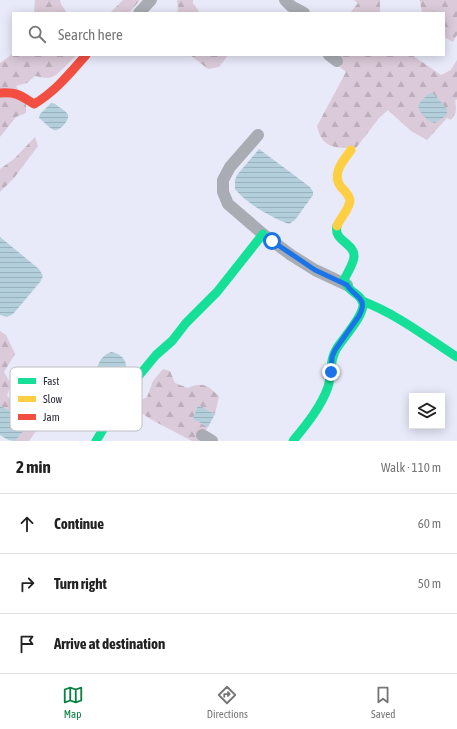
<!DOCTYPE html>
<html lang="en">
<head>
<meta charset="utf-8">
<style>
  :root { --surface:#fff; --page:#f2f2f2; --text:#222; --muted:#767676; --line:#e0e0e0; --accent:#0b8043 }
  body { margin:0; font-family:"Asap Condensed",sans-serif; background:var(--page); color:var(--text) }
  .controls { position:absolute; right:12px; bottom:12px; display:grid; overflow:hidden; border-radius:0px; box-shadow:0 2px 10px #0003 }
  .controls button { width:36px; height:36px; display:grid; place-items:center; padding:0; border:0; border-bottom:1px solid var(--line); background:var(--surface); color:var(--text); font:20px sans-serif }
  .stop { position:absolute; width:12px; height:12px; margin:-9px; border:3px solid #1a73e8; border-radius:50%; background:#fff }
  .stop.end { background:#1a73e8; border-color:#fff; box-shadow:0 1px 4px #0008 }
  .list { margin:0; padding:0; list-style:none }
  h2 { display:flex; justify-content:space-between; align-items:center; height:52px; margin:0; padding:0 16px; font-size:17px }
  h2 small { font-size:13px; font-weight:400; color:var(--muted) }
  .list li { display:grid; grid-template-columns:26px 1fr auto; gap:12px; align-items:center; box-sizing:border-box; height:60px; padding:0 16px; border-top:1px solid var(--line) }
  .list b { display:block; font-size:15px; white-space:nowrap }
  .list em { font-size:13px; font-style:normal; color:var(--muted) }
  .icon { flex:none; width:22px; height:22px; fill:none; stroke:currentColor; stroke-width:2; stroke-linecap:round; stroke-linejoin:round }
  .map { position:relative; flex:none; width:457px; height:441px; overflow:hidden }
  .search { position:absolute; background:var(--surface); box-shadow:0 2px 10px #0003; left:12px; right:12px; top:12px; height:44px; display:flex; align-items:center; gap:10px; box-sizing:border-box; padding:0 14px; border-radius:0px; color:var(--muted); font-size:15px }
  .sheet { height:232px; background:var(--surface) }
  nav { display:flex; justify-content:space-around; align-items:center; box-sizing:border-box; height:56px; border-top:1px solid var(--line); background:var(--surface); font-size:11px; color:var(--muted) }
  nav a { display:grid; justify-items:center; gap:2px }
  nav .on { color:var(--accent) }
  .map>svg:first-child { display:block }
</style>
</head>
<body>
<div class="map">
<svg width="457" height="441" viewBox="0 0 457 441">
  <defs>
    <pattern id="forest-firs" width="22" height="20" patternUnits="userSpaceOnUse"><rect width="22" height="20" fill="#dbcad9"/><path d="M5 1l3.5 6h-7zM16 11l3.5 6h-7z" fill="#bcaebb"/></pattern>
    <pattern id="water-rules" width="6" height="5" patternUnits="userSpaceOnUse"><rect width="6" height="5" fill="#b3cfdc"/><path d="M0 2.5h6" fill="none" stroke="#9ab2be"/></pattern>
  </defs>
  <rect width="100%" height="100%" fill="#e8e9f9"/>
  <g fill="url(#forest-firs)">
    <path d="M35,0H60L61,4L67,13H34Z"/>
    <path d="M123,0H140L129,13H110Z"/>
    <path d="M177,0H193V3L200,13H177L178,9Z"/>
    <path d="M354,0H380V13H350L358,3Z"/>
    <path d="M419,0H457V35L453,42L444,37V13H422L420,1Z"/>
    <path d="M13,52V55H77C70,61 59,74 52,77C47,79 41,77 35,76L27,83L16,86L26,103V113L16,117L0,137V63L10,56Z"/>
    <path d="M190,55H228L219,67L208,69Z"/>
    <path d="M339,55H412L441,75L451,70L457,60V99L455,101C457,109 456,114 451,120L447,118L427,140L411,131L388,110L379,118L356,148C336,148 322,149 317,126L346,72L337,65V57Z"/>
    <path d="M35,137L38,146L14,178L0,192V169L14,159Z"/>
    <path d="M0,331L6,335L15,354L4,372L11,384L7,396L36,422L38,428L29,441H15L25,429L18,414L0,406Z"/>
    <path d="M163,369L170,371L175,383L188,388C203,381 208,386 219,396L215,414L198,405L193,419L208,427L199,441H192L152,420L134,408L135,403L147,397L153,381Z"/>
  </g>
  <g fill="url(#water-rules)">
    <path d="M430,93H433L447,109V115L435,123C428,122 419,113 418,105L424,98Z"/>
    <path d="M51,103C55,103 56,105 59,107C62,109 68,112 68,116C69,121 59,132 54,130C49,128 43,121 39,118L40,114Z"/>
    <path d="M259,149L310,187L313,192V195L295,220L289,224C272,218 246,203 235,189V180L237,175Z"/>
    <path d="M0,237L39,269L43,276L40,282L13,314L7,317L0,315Z"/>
    <path d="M111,352C139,357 122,390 108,388C103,387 99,382 96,378C96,366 100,356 111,352Z"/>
    <path d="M198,405L215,414L208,427L193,419Z"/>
    <path d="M0,406L18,414L26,422L25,429L15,441C9,441 5,438 0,435Z"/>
  </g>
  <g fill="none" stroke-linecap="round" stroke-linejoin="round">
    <g stroke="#a9adb3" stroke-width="12">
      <path d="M285,0L291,6L304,13"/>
      <path d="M139,13L151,0"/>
      <path d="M329,55L337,61"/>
      <path d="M258,135L230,167L223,180V192L228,204L263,234L291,255L315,270L347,285"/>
      <path d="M202,435L212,441"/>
    </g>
    <g stroke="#16e098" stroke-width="9">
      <path d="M362,301C397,314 426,337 457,357"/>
      <path d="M96,441L116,408L137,378L156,355L172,341L186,323L217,292L263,234"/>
      <path d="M293,441C306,425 321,407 328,387C332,374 329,360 337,348C343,338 364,316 363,304C362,296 353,293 349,288C347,285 346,283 344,280C347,273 353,265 354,257C355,243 333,241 337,226"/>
    </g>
    <path stroke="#ffcf43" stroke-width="9" d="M337,226C340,218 350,209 350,200C349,195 345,191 341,187C331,174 343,161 351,150"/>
    <path stroke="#f24e42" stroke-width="9" d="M0,93C17,92 20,95 34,104C55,92 70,73 86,55"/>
  </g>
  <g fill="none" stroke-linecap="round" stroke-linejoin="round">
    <path stroke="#1a73e8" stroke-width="5" d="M272,241L315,270L347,285C355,298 369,297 359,316L335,350L332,357L331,372"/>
  </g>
  <rect x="10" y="367" width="132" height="64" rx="6" fill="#fff" stroke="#bfc0c3" stroke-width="1"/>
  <rect x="18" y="378" width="18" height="6" fill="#16e098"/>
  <rect x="18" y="396" width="18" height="6" fill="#ffcf43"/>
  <rect x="18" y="414" width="18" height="6" fill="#f24e42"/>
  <g font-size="11" fill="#2b2c38">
    <text x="43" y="385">Fast</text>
    <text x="43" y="403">Slow</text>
    <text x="43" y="421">Jam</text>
  </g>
</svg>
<div class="controls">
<button><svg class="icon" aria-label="layers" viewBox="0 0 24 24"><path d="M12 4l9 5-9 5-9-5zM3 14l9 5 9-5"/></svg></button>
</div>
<div class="stop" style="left:272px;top:241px"></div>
<div class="stop end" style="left:331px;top:372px"></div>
<div class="search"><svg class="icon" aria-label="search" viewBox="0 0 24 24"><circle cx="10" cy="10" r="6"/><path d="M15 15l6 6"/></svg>Search here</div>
</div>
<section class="sheet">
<h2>2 min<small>Walk · 110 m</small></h2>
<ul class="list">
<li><svg class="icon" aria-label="ahead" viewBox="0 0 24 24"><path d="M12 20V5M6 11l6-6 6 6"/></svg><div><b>Continue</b></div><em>60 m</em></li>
<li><svg class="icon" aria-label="right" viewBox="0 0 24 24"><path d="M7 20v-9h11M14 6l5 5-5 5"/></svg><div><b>Turn right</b></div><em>50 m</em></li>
<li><svg class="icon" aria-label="arrive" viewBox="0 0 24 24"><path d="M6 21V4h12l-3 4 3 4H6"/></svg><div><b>Arrive at destination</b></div></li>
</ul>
</section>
<nav>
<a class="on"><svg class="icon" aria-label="map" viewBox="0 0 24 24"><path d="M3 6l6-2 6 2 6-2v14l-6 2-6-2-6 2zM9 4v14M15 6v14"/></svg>Map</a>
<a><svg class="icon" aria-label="directions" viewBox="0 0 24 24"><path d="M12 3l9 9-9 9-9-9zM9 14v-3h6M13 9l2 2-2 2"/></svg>Directions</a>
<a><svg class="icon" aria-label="saved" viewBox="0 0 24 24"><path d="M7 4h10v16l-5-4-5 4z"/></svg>Saved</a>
</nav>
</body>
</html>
